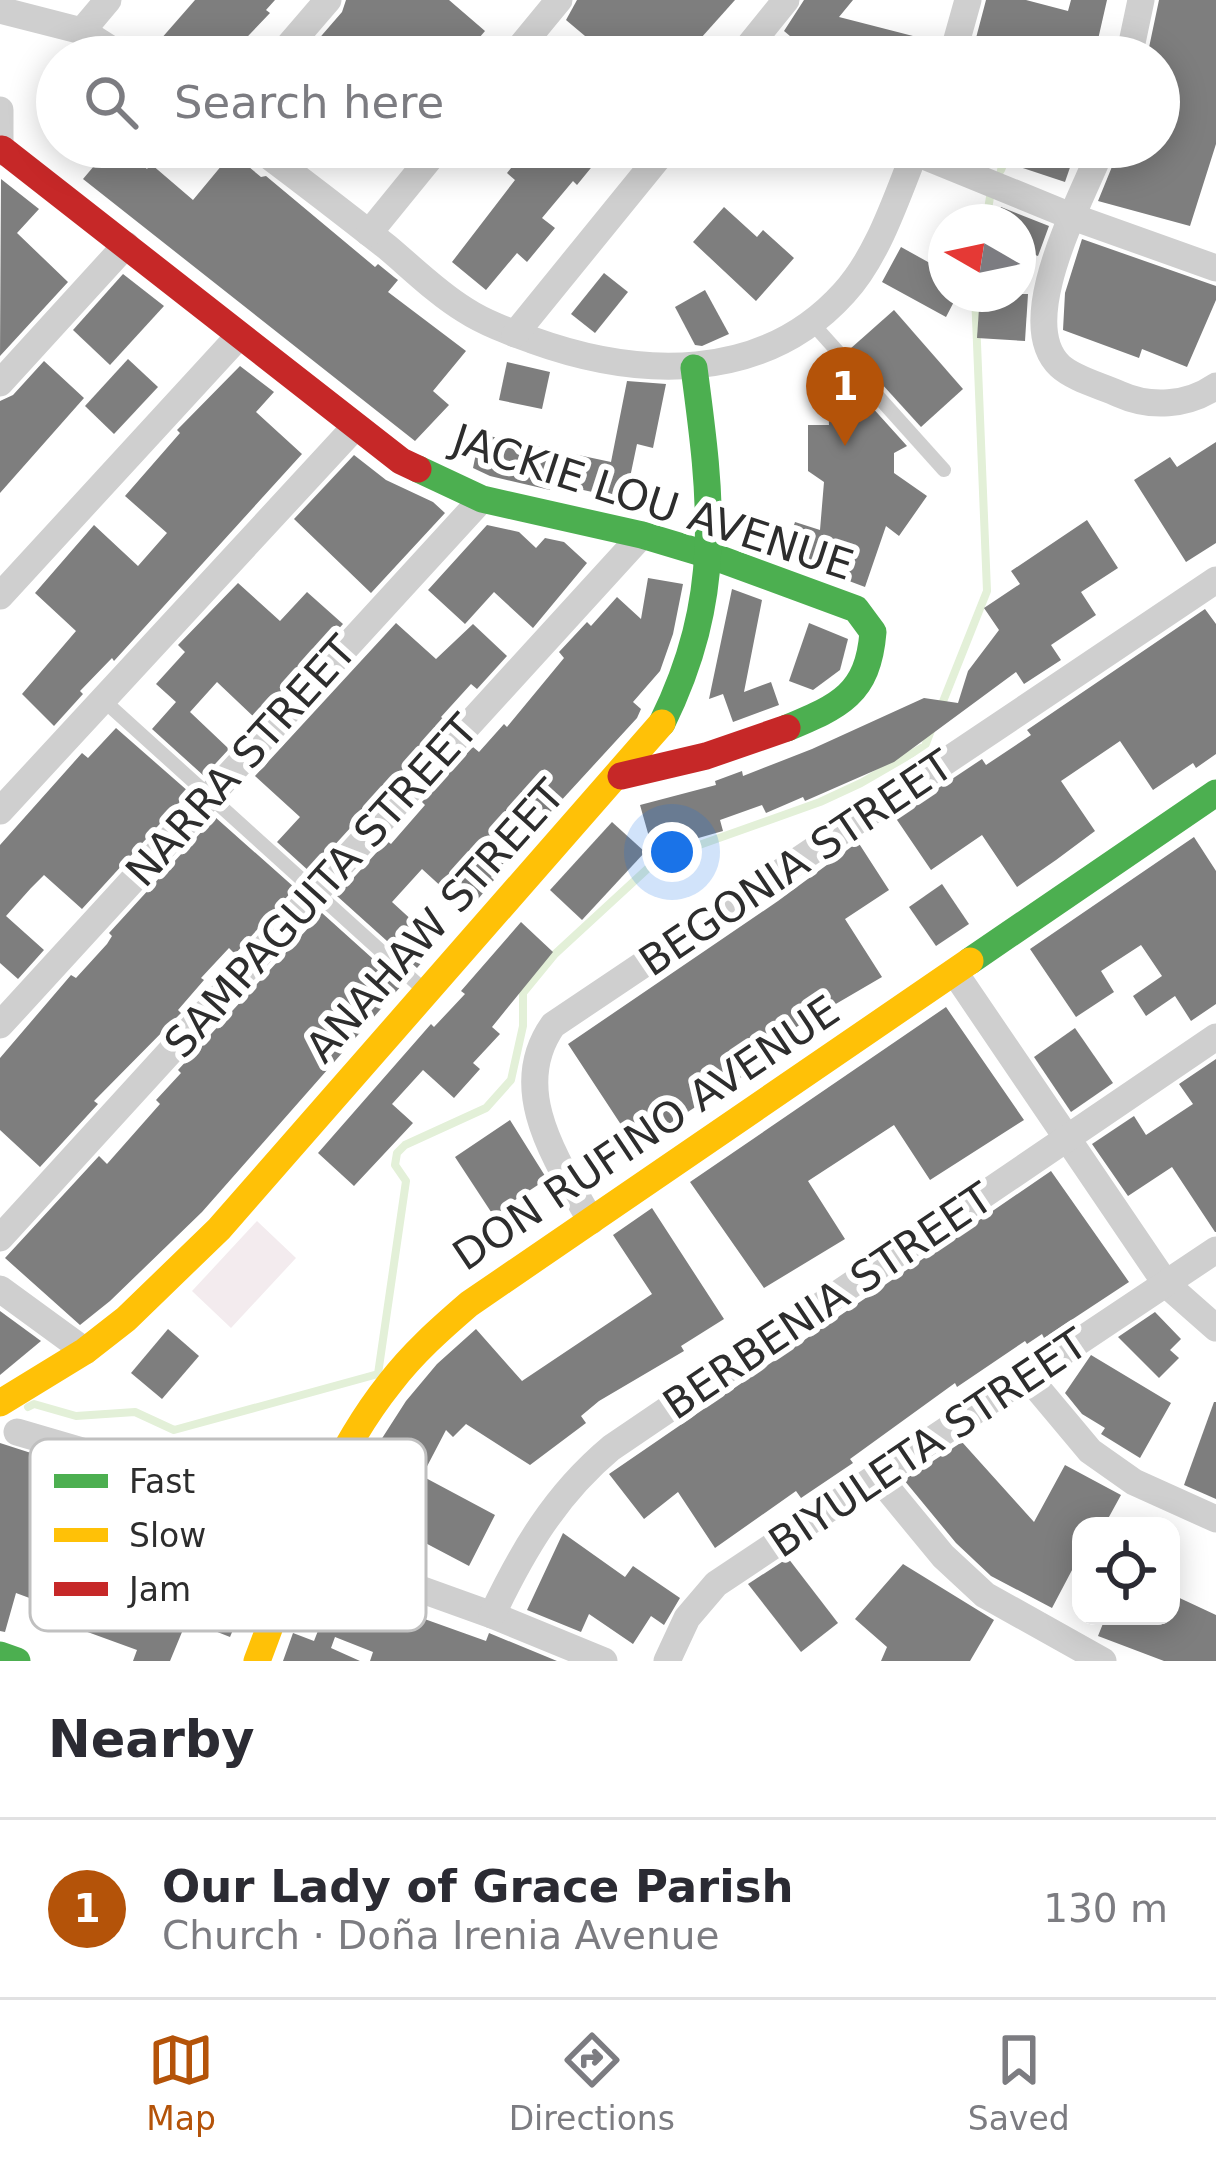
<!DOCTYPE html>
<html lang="en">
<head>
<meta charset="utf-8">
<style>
  :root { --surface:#fff; --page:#f2f2f3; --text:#2b2b33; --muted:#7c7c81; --line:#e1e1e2; --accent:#b45309 }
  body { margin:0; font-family:"DejaVu Sans",sans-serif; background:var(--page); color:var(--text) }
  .controls { position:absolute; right:36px; bottom:36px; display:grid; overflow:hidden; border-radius:24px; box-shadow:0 6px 30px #0003 }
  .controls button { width:108px; height:108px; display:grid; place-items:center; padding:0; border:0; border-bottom:3px solid var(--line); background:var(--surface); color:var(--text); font:60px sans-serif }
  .compass { position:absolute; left:928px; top:204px; width:108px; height:108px; border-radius:50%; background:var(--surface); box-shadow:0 6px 30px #0003; rotate:279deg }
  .you { position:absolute; left:672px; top:852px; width:42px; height:42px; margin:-30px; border:9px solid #fff; border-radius:50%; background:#1a73e8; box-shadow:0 0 0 18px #1a73e833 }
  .badge { display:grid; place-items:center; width:78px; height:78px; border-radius:50%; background:var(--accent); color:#fff; font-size:39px; font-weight:700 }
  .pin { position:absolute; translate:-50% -99px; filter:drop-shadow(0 3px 6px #0008) }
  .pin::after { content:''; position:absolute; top:63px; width:42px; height:36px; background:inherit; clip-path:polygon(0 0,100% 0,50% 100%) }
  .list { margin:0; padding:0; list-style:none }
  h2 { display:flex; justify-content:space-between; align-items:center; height:156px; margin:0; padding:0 48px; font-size:51px }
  h2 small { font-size:39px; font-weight:400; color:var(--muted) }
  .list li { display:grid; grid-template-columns:78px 1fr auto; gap:36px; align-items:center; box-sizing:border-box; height:180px; padding:0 48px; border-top:3px solid var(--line) }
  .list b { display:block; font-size:45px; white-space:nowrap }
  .list p { margin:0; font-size:39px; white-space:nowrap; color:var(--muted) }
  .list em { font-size:39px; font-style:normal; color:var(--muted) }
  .icon { flex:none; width:66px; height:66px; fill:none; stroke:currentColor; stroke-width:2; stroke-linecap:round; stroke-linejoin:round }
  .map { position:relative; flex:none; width:1216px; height:1661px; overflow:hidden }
  .search { position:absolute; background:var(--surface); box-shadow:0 6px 30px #0003; left:36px; right:36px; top:36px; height:132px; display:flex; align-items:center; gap:30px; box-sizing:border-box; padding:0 42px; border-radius:66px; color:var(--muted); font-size:45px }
  .sheet { height:336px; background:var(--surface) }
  nav { display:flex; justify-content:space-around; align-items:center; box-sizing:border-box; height:168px; border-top:3px solid var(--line); background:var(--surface); font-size:33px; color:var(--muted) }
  nav a { display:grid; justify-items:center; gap:6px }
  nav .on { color:var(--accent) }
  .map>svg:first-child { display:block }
</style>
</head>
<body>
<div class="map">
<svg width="1216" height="1661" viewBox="0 0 1216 1661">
  <rect width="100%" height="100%" fill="#fff"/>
  <path fill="#f3ebee" d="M257,1221L296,1258L231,1328L192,1291Z"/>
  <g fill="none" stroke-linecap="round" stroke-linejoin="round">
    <g stroke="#e3f0d8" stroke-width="8">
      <path d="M1001,170L1010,147"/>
      <path d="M986,222L990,197"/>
      <path d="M940,709L987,591L975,294"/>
      <path d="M28,1407L34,1404L76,1416L135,1412L174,1430L378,1374L406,1181L395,1165L397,1153L405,1145L486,1108L511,1080L523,1026V993L555,954L657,860L820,802L861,783L925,746L932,728"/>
    </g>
  </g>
  <g fill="#7e7e7e">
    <path d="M195,0H275L266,10L270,13L228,57H180L160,40Z"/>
    <path d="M346,0H449L485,31L463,57H303L342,12Z"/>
    <path d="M577,0H735L684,57H610L566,20Z"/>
    <path d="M804,0H853L839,17L913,36L908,57H872L873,50L834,41L821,57H815L784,31Z"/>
    <path d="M986,0H1026L1068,11L1071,0H1107L1094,57H971Z"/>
    <path d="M1159,0H1216V144L1190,226L1098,201L1120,147H1159V57H1147Z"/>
    <path d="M110,147H123L147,169L151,164L193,200L232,153L261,177L266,176L375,267L378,264L394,277L398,280L388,292L466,351L433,391L449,405L415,441L83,179Z"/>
    <path d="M528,147H608L577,185L573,181L542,218L555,228L527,262L517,253L486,290L452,262L515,180L507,173Z"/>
    <path d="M1020,147H1077L1065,182L1014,165Z"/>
    <path d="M1,179L39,209L17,233L68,282L0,356Z"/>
    <path d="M724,207L757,237L763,230L794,258L756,301L693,242Z"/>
    <path d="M1001,207L1049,226L1038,256L1018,249V222H994Z"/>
    <path d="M1082,239L1216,286V300L1187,367L1142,349L1139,358L1063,330L1065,293Z"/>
    <path d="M901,247L946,272V294H958L946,317L882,282Z"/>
    <path d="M604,273L628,292L595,333L571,314Z"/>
    <path d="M123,274L164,306L110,365L73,330Z"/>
    <path d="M705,290L729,334L702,346L695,345L675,307Z"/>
    <path d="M980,294H1028L1025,341L977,338Z"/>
    <path d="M894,310L963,389L921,427L850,349Z"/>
    <path d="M128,359L158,387L114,434L85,406Z"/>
    <path d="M44,361L84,398L0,493V401L13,395Z"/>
    <path d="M507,362L550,372L542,409L499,400Z"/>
    <path d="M240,366L274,392L256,412L302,454L114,661L112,658L80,691L83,694L54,726L22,694L76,631L35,593L94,525L138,566L167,533L125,496L180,433L177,430Z"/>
    <path d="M627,381L666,384L653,448L637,444L624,506L595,500L597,493L551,483L550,490L490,476L473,468L480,434L611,462Z"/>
    <path d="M870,405L907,446L894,453V473L927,496L899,536L886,526L865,587L825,572L827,566L785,552L795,522L820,530L824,482L808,471V425H829L828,406Z"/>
    <path d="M1216,442V543L1186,562L1134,480L1170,457L1177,467Z"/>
    <path d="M354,455L386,480L433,502L445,513L371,593L294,519Z"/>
    <path d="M1087,520L1118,568L1081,592L1096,615L1051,645L1061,660L1024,684L1016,672L894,762L805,801L803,797L766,813L762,805L720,820L723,831L653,851L640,805L716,785L715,781L742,771L743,776L812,749L924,698L958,703L968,671L999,630L984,608L1020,584L1011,571Z"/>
    <path d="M487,525L519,532L536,548L545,538L564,542L587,563L533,628L494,592L465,624L428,590Z"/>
    <path d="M648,578L683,584L673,634L660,671L633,702L641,709L637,718L491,877L494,880L468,911L422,869L392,902L438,944L417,968L337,896L387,841L391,844L425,805L422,802L473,747L479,752L504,724L507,727L564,658L559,652L587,622L591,626L617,597L641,619Z"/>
    <path d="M238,583L280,621L307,592L343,624L256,719L217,682L190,712L229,749L204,776L152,729L176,702L156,684L185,652L178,645Z"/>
    <path d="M732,589L762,600L744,692L771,682L779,705L733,722L723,694L709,699Z"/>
    <path d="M1205,609L1216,624V754L1196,768L1193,763L1153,790L1120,741L1061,781L1095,831L1056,860L1017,887L982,835L931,870L895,817L982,759L986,765L1031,735L1027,730Z"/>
    <path d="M396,623L436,659L473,624L507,656L477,689L471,684L441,717L447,722L310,872L277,842L300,817L255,776Z"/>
    <path d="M809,623L848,639L840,670L813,690L789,681Z"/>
    <path d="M116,728L189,792L82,909L44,875L31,888L6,916L44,950L18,979L0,963V845L82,753L88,758Z"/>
    <path d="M215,817L295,888L235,954L229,948L201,978L204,980L178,1010L181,1013L94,1101L98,1104L40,1167L0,1130V1058L71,975L76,978L107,944L112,936L109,933Z"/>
    <path d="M612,822L645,852L582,920L550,890Z"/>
    <path d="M1194,837L1216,871V1004L1191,1021L1175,996L1146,1016L1133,996L1162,976L1141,945L1101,971L1114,992L1076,1017L1030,949Z"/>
    <path d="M858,842L889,890L845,919L882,977L757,1050L765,1062L635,1146L568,1044L778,901Z"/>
    <path d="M942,884L969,924L936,946L909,907Z"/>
    <path d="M322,913L402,985L202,1212L110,1301L80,1325L5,1258L99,1156L107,1164L160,1104L156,1100L181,1073L178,1070Z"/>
    <path d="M521,922L553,952L492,1027L500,1034L473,1063L480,1069L454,1098L423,1070L392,1104L413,1123L354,1186L318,1153L431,1024L434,1027L465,994L461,991Z"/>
    <path d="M946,1007L1024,1120L930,1180L894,1125L808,1181L845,1239L764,1288L690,1182Z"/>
    <path d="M1075,1028L1113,1083L1071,1112L1034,1057Z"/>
    <path d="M1216,1059V1232H1215L1172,1167L1128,1196L1092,1144L1134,1116L1146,1135L1193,1104L1179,1084Z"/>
    <path d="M510,1120L547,1179L512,1202L516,1208L497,1221L455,1157Z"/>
    <path d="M1051,1171L1129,1282L1044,1338L1042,1334L1027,1344L1025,1341L957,1387L955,1383L850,1459L853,1463L801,1498L796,1491L715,1548L678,1492L644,1519L609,1474Z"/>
    <path d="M652,1208L724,1319L681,1346L684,1351L599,1401L581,1416L586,1423L530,1465L466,1424L453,1437L446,1430L422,1476L495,1515L469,1566L414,1537L408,1548L347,1516L376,1461L370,1457L406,1401L437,1364L476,1329L522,1381L652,1294L613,1235Z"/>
    <path d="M0,1311L41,1341L0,1375Z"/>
    <path d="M1155,1312L1181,1339L1170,1350L1179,1358L1159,1378L1118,1337Z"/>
    <path d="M168,1329L199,1356L162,1399L131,1373Z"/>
    <path d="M1091,1355L1171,1403L1140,1458L1101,1434L1105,1428L1082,1414L1065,1393Z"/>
    <path d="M1214,1402H1216V1499L1184,1485Z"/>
    <path d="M962,1442L1034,1522L1065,1465L1121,1495L1104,1526H1081V1553L1052,1608L991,1576L956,1543L904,1480Z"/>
    <path d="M0,1443L93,1473L178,1511L157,1571L243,1606L230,1637L187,1620L170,1661H133L137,1650L82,1630L86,1619L16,1593L5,1632L0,1631Z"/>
    <path d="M563,1533L625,1577L633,1566L680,1598L664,1625L651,1616L633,1644L589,1614L581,1632L527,1610Z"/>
    <path d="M788,1558L838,1623L801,1652L748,1584Z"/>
    <path d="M903,1564L994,1620L970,1661H881L887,1647L855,1619Z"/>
    <path d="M335,1587L486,1641L489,1633L557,1661H370L373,1652L335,1637L331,1648L360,1661H283L293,1633L314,1641Z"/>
    <path d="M1171,1594L1216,1615V1661H1164L1098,1636L1106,1616H1171Z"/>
  </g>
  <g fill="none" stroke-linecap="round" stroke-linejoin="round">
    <g stroke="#cfcfcf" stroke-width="14">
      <path d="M812,323L944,470"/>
      <path d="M102,699L424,990"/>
    </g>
    <g stroke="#cfcfcf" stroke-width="27">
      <path d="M0,10L82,31L123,57"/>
      <path d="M82,31L108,0"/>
      <path d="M279,57L328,0"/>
      <path d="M512,57L559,0"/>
      <path d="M740,57L786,0"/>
      <path d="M952,57L968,0"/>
      <path d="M1129,57L1141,0"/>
      <path d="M0,110V152"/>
      <path d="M257,147C301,180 344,213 387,247C412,268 437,293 465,310C485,323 510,332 532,340C637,378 762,384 844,293C879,255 897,195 917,147"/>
      <path d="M1102,147C1084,195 1012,321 1060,366C1074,379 1102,386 1119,394C1150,408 1187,406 1216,386"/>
      <path d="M914,152L1073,217L1216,268"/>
      <path d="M369,233L439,147"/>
      <path d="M515,334L667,147"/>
      <path d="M0,383L126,245"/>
      <path d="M0,596L239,336"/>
      <path d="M0,811L354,428"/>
      <path d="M955,973L1166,1284L1216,1328"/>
      <path d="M0,1025L482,499"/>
      <path d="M591,1221C558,1162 507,1090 553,1025L1216,580"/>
      <path d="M0,1238L642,535"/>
      <path d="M0,1289L85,1351"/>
      <path d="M1028,1377L1090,1451L1134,1482L1216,1519"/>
      <path d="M17,1432L99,1456L303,1547L492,1615L604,1661"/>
      <path d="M878,1477L943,1556L985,1595L1103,1661"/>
      <path d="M492,1615C523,1550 555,1495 611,1448L1216,1037"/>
      <path d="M667,1661L687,1618L716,1584L1216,1250"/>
    </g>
    <g stroke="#4caf50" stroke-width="27">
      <path d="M418,469L482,499L642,535L712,556L856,609L873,632C868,694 840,706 787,728"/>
      <path d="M662,723C724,597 712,502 694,368"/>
      <path d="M970,961L1216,793"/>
      <path d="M0,1655L17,1661"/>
    </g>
    <g stroke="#ffc107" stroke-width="27">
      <path d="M0,1403L85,1351L126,1319L219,1229L662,723"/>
      <path d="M257,1661C293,1566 326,1463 390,1383C413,1353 440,1329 469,1304L970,961"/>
    </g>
    <g stroke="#c62828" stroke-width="27">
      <path d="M2,149L401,461L418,469"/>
      <path d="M621,776L706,756L787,728"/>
    </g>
  </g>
  <g text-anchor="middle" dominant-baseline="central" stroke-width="12" stroke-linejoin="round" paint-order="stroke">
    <g font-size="42" fill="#2d2d2d" stroke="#fff">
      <text transform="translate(653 502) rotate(18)">JACKIE LOU AVENUE</text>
      <text transform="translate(241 761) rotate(-48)">NARRA STREET</text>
      <text transform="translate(796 863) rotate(-34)">BEGONIA STREET</text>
      <text transform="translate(321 886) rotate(-48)">SAMPAGUITA STREET</text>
      <text transform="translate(435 921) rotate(-48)">ANAHAW STREET</text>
      <text transform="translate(646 1133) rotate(-34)">DON RUFINO AVENUE</text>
      <text transform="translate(828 1301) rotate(-34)">BERBENIA STREET</text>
      <text transform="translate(928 1443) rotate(-34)">BIYULETA STREET</text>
    </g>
  </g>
  <rect x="30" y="1439" width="396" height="192" rx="18" fill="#fff" stroke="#c0c0c0" stroke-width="3"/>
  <rect x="54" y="1474" width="54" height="14" fill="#4caf50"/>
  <rect x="54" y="1528" width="54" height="14" fill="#ffc107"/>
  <rect x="54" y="1582" width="54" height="14" fill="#c62828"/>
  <g font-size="33" fill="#2d2d2d">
    <text x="129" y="1493">Fast</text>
    <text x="129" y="1547">Slow</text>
    <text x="129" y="1601">Jam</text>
  </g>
</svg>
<div class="controls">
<button><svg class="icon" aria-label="locate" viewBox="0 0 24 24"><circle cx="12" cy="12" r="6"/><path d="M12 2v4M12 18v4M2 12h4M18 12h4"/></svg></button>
</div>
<svg class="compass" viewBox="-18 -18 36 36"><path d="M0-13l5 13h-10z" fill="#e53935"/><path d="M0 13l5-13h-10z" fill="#7c7c81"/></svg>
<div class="you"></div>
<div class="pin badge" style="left:845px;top:446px">1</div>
<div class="search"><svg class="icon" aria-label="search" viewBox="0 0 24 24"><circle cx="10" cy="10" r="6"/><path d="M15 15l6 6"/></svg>Search here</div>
</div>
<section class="sheet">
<h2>Nearby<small></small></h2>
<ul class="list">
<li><span class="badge">1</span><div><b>Our Lady of Grace Parish</b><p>Church · Doña Irenia Avenue</p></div><em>130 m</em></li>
</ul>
</section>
<nav>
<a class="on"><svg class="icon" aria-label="map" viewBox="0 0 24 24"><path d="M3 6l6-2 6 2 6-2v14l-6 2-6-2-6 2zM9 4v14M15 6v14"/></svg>Map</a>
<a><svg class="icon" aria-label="directions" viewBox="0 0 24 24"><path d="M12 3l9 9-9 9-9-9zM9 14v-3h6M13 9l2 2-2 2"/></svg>Directions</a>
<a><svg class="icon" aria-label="saved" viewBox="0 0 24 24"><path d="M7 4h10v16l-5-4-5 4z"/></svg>Saved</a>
</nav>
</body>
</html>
